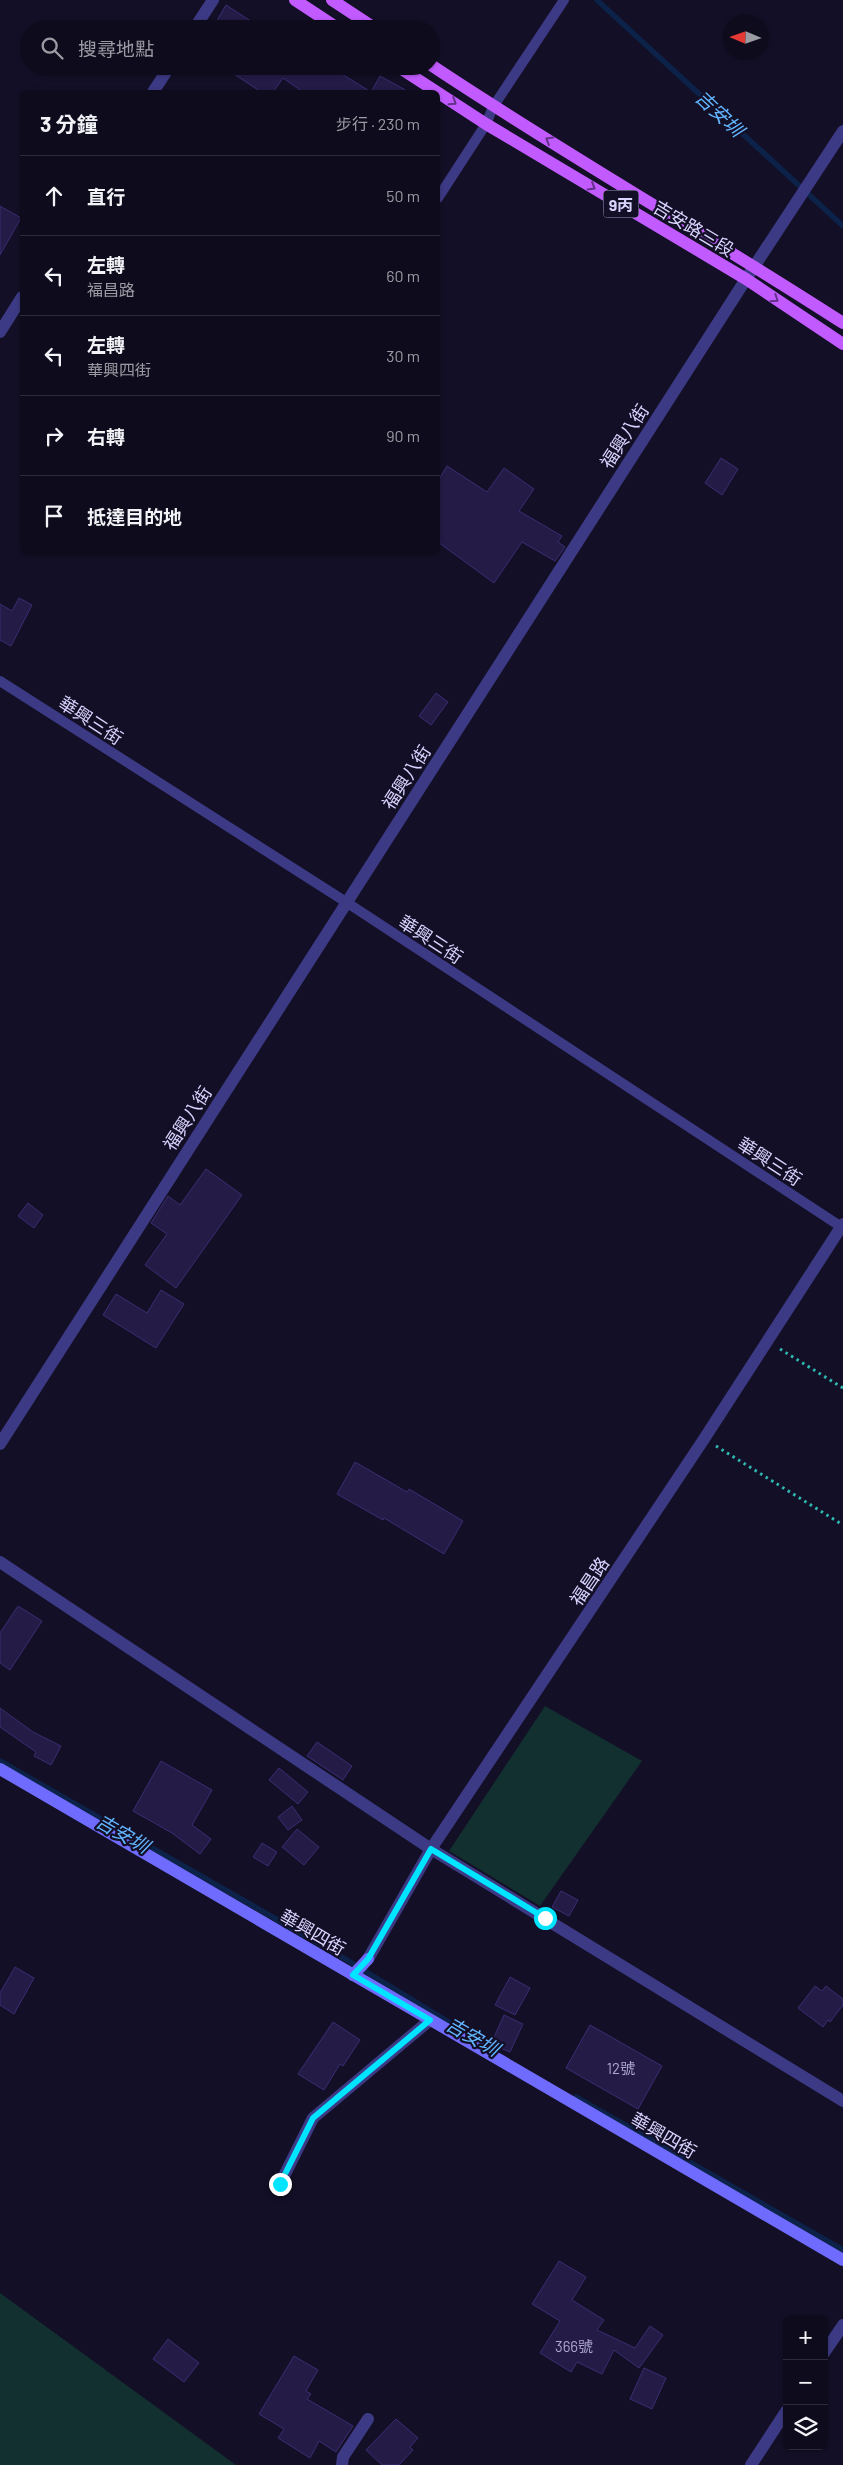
<!DOCTYPE html>
<html lang="zh-TW">
<head>
<meta charset="utf-8">
<style>
  :root { --surface:#0e0b1c; --page:#171425; --text:#f1f3f6; --muted:#9b9ba3; --line:#2e2b3b }
  body { margin:0; font-family:Barlow,"Noto Sans TC",sans-serif; background:var(--page); color:var(--text) }
  .controls { position:absolute; right:15px; bottom:15px; display:grid; overflow:hidden; border-radius:8px; box-shadow:0 1px 4px #0004 }
  .controls button { width:45px; height:45px; display:grid; place-items:center; padding:0; border:0; border-bottom:1px solid var(--line); background:var(--surface); color:var(--text); font:25px sans-serif }
  .compass { position:absolute; left:723px; top:15px; width:45px; height:45px; border-radius:50%; background:var(--surface); box-shadow:0 1px 4px #0004; rotate:272deg }
  .stop { position:absolute; width:15px; height:15px; margin:-11px; border:4px solid #00e5ff; border-radius:50%; background:#fff }
  .stop.end { background:#00e5ff; border-color:#fff; box-shadow:0 1px 5px #0008 }
  .list { margin:0; padding:0; list-style:none }
  h2 { display:flex; justify-content:space-between; align-items:center; height:65px; margin:0; padding:0 20px; font-size:21px }
  h2 small { font-size:16px; font-weight:400; color:var(--muted) }
  .list li { display:grid; grid-template-columns:32px 1fr auto; gap:15px; align-items:center; box-sizing:border-box; height:80px; padding:0 20px; border-top:1px solid var(--line) }
  .list b { display:block; font-size:19px; white-space:nowrap }
  .list p { margin:0; font-size:16px; white-space:nowrap; color:var(--muted) }
  .list em { font-size:16px; font-style:normal; color:var(--muted) }
  .icon { flex:none; width:28px; height:28px; fill:none; stroke:currentColor; stroke-width:2; stroke-linecap:round; stroke-linejoin:round }
  .map { position:relative; flex:none; width:843px; height:2465px; overflow:hidden }
  .search { position:absolute; background:var(--surface); box-shadow:0 1px 4px #0004; left:20px; top:20px; width:420px; height:55px; display:flex; align-items:center; gap:12px; box-sizing:border-box; padding:0 18px; border-radius:28px; color:var(--muted); font-size:19px }
  .panel { position:absolute; background:var(--surface); box-shadow:0 1px 4px #0004; left:20px; top:90px; width:420px; height:465px; border-radius:8px }
  .map>svg:first-child { display:block }
</style>
</head>
<body>
<div class="map">
<svg width="843" height="2465" viewBox="0 0 843 2465">
  <rect width="100%" height="100%" fill="#130f26"/>
  <g fill="#12302f">
    <path d="M545,1706L642,1761L540,1906L449,1851Z"/>
    <path d="M0,2293L236,2465H0Z"/>
  </g>
  <g fill="none" stroke-linecap="round" stroke-linejoin="round">
    <g stroke="#0c2248" stroke-width="5.5">
      <path d="M597,0L843,226"/>
      <path d="M0,1761L332,1951L488,2046"/>
      <path d="M576,2097L843,2250"/>
    </g>
  </g>
  <g fill="#241b47" stroke="#3b2d73">
    <path d="M226,5L263,29H212Z"/>
    <path d="M222,66H256L265,72L268,66H329L371,92L380,76L409,92H303L283,78L273,92H261Z"/>
    <path d="M0,206L21,218L0,255Z"/>
    <path d="M721,458L738,469L722,495L705,483Z"/>
    <path d="M447,466L487,492L504,468L534,489L519,511L562,536L558,542L565,547L555,561L522,542L494,583L438,542V481Z"/>
    <path d="M19,598L32,605L11,646L0,640V604L12,611Z"/>
    <path d="M436,693L448,702L431,725L419,716Z"/>
    <path d="M206,1169L242,1195L176,1288L145,1265L167,1234L151,1223L168,1196L180,1205Z"/>
    <path d="M28,1203L43,1215L34,1228L18,1216Z"/>
    <path d="M161,1290L184,1304L156,1348L103,1315L116,1294L147,1313Z"/>
    <path d="M355,1462L407,1492L409,1489L463,1521L444,1554L384,1518L383,1520L337,1494Z"/>
    <path d="M18,1606L42,1621L10,1670L0,1663V1633Z"/>
    <path d="M0,1708L33,1732L61,1746L51,1765L34,1756L36,1752L0,1727Z"/>
    <path d="M317,1742L352,1766L343,1780L307,1756Z"/>
    <path d="M161,1761L212,1790L192,1825L211,1839L200,1854L172,1833L133,1811Z"/>
    <path d="M279,1768L308,1792L298,1804L269,1780Z"/>
    <path d="M292,1806L302,1820L288,1830L278,1817Z"/>
    <path d="M297,1829L319,1847L304,1865L282,1847Z"/>
    <path d="M262,1843L277,1852L268,1866L253,1857Z"/>
    <path d="M561,1891L578,1900L569,1916L552,1907Z"/>
    <path d="M15,1967L34,1978L14,2014L0,2005V1993Z"/>
    <path d="M510,1977L530,1988L515,2015L495,2005Z"/>
    <path d="M815,1986L822,1991L826,1986L843,1999V2005L830,2022L828,2020L823,2027L798,2008Z"/>
    <path d="M504,2015L523,2024L510,2052L491,2044Z"/>
    <path d="M333,2022L360,2040L343,2066L340,2064L324,2090L298,2074Z"/>
    <path d="M590,2025L662,2066L638,2109L566,2068Z"/>
    <path d="M559,2261L586,2277L572,2300L604,2320L597,2330L635,2348L650,2326L663,2335L639,2368L614,2350L602,2374L577,2362L571,2372L540,2353L560,2321L532,2304Z"/>
    <path d="M168,2339L199,2363L184,2382L153,2359Z"/>
    <path d="M294,2356L318,2370L306,2391L311,2394L307,2399L353,2426L336,2452L319,2441L310,2458L278,2438L284,2429L259,2414Z"/>
    <path d="M644,2368L666,2378L652,2409L630,2399Z"/>
    <path d="M396,2419L418,2438L410,2447L413,2450L399,2465H382L366,2450Z"/>
  </g>
  <g fill="none" stroke-linecap="round" stroke-linejoin="round">
    <g stroke="#2fb8b0" stroke-width="3" stroke-dasharray="2.5 4" stroke-linecap="butt">
      <path d="M780,1349L843,1388"/>
      <path d="M716,1446L843,1525"/>
    </g>
    <g stroke="#3d3a85" stroke-width="10">
      <path d="M438,198L486,124L493,107L564,0"/>
      <path d="M0,681L346,902L843,1228"/>
    </g>
    <g stroke="#3d3a85" stroke-width="12">
      <path d="M194,29L213,0"/>
      <path d="M153,92L170,66"/>
      <path d="M0,332L22,297"/>
      <path d="M0,1444L746,279L843,131"/>
      <path d="M0,1562L431,1849L843,2101"/>
      <path d="M368,1959L431,1849L704,1439L843,1224"/>
      <path d="M280,2184L313,2118L430,2020"/>
      <path d="M824,2353L843,2325"/>
      <path d="M342,2465L343,2457L368,2419"/>
      <path d="M751,2465L787,2410"/>
    </g>
    <g stroke="#6f6bff" stroke-width="12">
      <path d="M0,1769L843,2260"/>
      <path d="M353,1975L368,1959"/>
    </g>
    <g stroke="#c25bff" stroke-width="12">
      <path d="M295,0L339,29"/>
      <path d="M332,0L376,29"/>
      <path d="M431,65C566,155 707,235 843,323"/>
      <path d="M397,66L486,124L746,279L843,344"/>
    </g>
  </g>
  <defs><path id="oneway-chevron" d="M-2-3.5L2.5 0L-2 3.5" fill="none" stroke-width="1.6" stroke-linecap="round" stroke-linejoin="round" transform="scale(1.25)"/></defs>
  <g stroke="#623188">
    <use href="#oneway-chevron" transform="translate(453 102) rotate(33)"/>
    <use href="#oneway-chevron" transform="translate(549 140) rotate(-149)"/>
    <use href="#oneway-chevron" transform="translate(592 187) rotate(31)"/>
    <use href="#oneway-chevron" transform="translate(775 299) rotate(34)"/>
  </g>
  <g fill="none" stroke-linecap="round" stroke-linejoin="round">
    <path stroke="#00e5ff" stroke-width="6" d="M280,2184L313,2118L430,2020L353,1975L368,1959L431,1849L545,1918"/>
  </g>
  <g text-anchor="middle" dominant-baseline="central" stroke-width="4.5" stroke-linejoin="round" paint-order="stroke">
    <g font-size="15" fill="#aca6d1">
      <text x="621" y="2068">12號</text>
      <text x="574" y="2346">366號</text>
    </g>
    <rect fill="#130f26" stroke="#9e99be" stroke-width="1" x="603.5" y="190.5" width="35" height="27" rx="4"/>
    <g font-size="16" font-weight="bold" fill="#d9d4ff">
      <text x="621" y="204">9丙</text>
    </g>
    <g font-size="18" fill="#d9d4ff" stroke="#130f26">
      <text transform="translate(694 228) rotate(31)">吉安路三段</text>
      <text transform="translate(624 436) rotate(-57)">福興八街</text>
      <text transform="translate(91 720) rotate(33)">華興三街</text>
      <text transform="translate(406 777) rotate(-57)">福興八街</text>
      <text transform="translate(431 939) rotate(33)">華興三街</text>
      <text transform="translate(187 1118) rotate(-57)">福興八街</text>
      <text transform="translate(770 1161) rotate(33)">華興三街</text>
      <text transform="translate(589 1581) rotate(-56)">福昌路</text>
      <text transform="translate(313 1932) rotate(30)">華興四街</text>
      <text transform="translate(664 2135) rotate(30)">華興四街</text>
    </g>
    <g font-size="19" font-style="italic" fill="#62b6ff" stroke="#130f26">
      <text transform="translate(720 113) rotate(43)">吉安圳</text>
      <text transform="translate(123 1833) rotate(30)">吉安圳</text>
      <text transform="translate(473 2036) rotate(30)">吉安圳</text>
    </g>
  </g>
</svg>
<div class="controls">
<button>+</button>
<button>−</button>
<button><svg class="icon" aria-label="layers" viewBox="0 0 24 24"><path d="M12 4l9 5-9 5-9-5zM3 14l9 5 9-5"/></svg></button>
</div>
<svg class="compass" viewBox="-18 -18 36 36"><path d="M0-13l5 13h-10z" fill="#e53935"/><path d="M0 13l5-13h-10z" fill="#9b9ba3"/></svg>
<div class="stop" style="left:545px;top:1918px"></div>
<div class="stop end" style="left:280px;top:2184px"></div>
<div class="search"><svg class="icon" aria-label="search" viewBox="0 0 24 24"><circle cx="10" cy="10" r="6"/><path d="M15 15l6 6"/></svg>搜尋地點</div>
<section class="panel">
<h2>3 分鐘<small>步行 · 230 m</small></h2>
<ul class="list">
<li><svg class="icon" aria-label="ahead" viewBox="0 0 24 24"><path d="M12 20V5M6 11l6-6 6 6"/></svg><div><b>直行</b></div><em>50 m</em></li>
<li><svg class="icon" aria-label="left" viewBox="0 0 24 24"><path d="M17 20v-9H6M10 6l-5 5 5 5"/></svg><div><b>左轉</b><p>福昌路</p></div><em>60 m</em></li>
<li><svg class="icon" aria-label="left" viewBox="0 0 24 24"><path d="M17 20v-9H6M10 6l-5 5 5 5"/></svg><div><b>左轉</b><p>華興四街</p></div><em>30 m</em></li>
<li><svg class="icon" aria-label="right" viewBox="0 0 24 24"><path d="M7 20v-9h11M14 6l5 5-5 5"/></svg><div><b>右轉</b></div><em>90 m</em></li>
<li><svg class="icon" aria-label="arrive" viewBox="0 0 24 24"><path d="M6 21V4h12l-3 4 3 4H6"/></svg><div><b>抵達目的地</b></div></li>
</ul>
</section>
</div>
</body>
</html>
